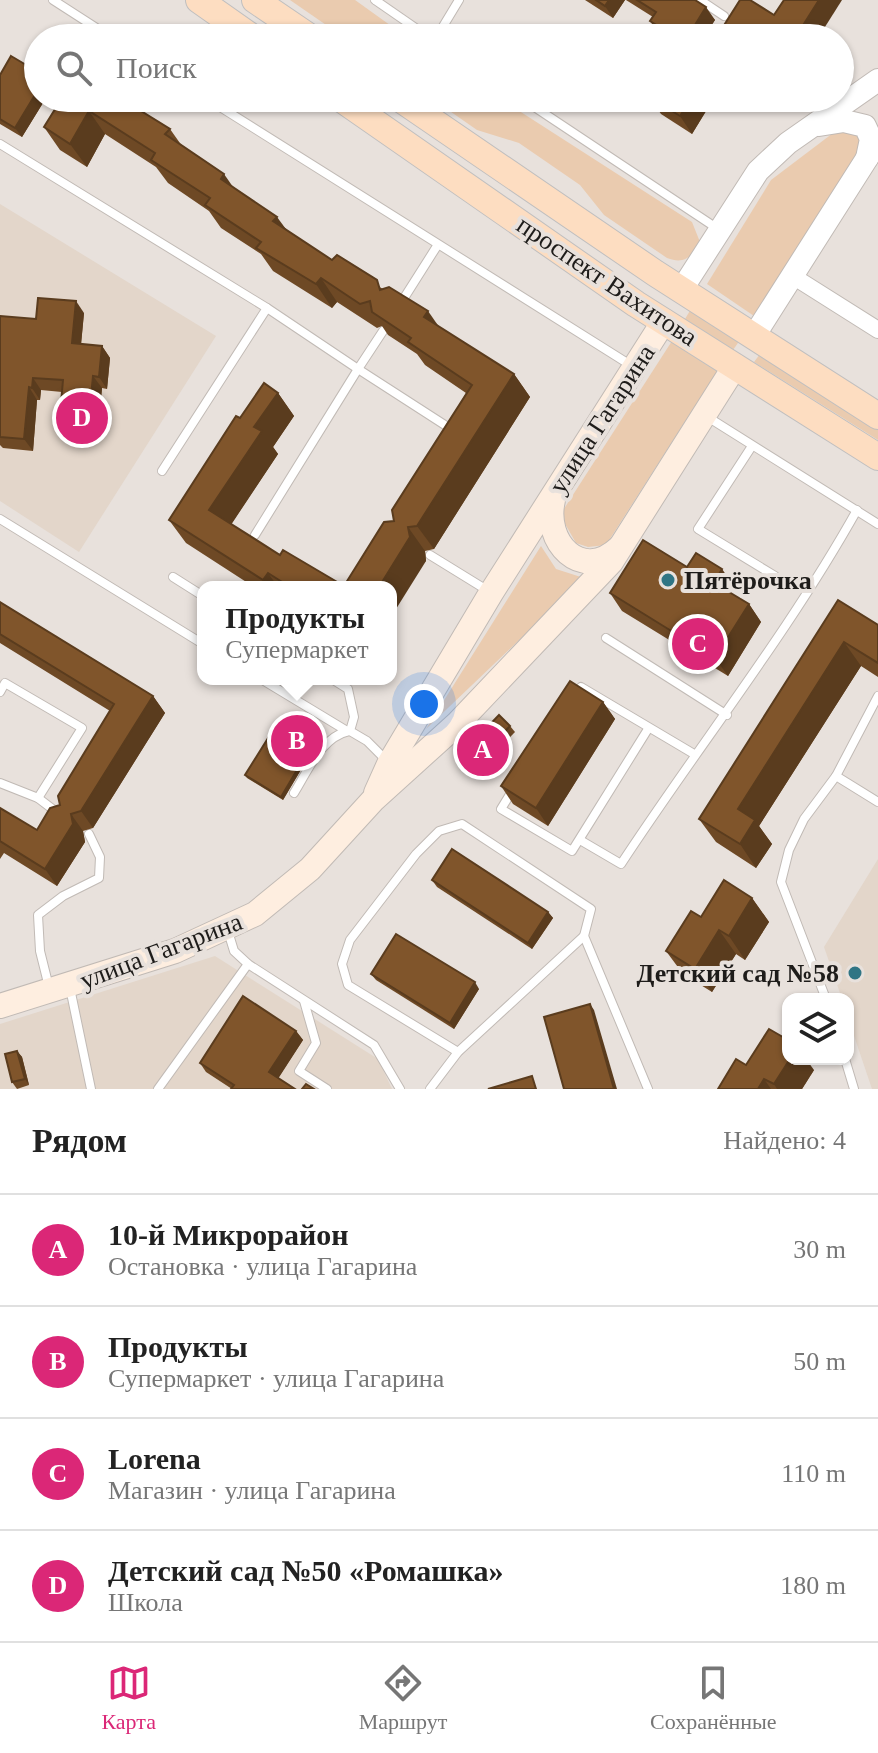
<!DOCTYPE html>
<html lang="ru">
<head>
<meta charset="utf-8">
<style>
  :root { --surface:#fff; --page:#f2f2f2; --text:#222; --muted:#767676; --line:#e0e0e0; --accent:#db2777 }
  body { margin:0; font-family:"Times New Roman",serif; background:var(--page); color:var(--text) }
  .controls { position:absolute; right:24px; bottom:24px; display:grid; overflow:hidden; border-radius:16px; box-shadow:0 2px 6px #0004 }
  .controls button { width:72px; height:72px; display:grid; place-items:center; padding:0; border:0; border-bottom:2px solid var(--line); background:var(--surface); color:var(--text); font:40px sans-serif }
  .you { position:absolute; left:424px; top:704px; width:28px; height:28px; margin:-20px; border:6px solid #fff; border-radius:50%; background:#1a73e8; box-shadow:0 0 0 12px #1a73e833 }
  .badge { display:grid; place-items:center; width:52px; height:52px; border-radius:50%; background:var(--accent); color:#fff; font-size:26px; font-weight:700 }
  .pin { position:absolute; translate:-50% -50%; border:4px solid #fff; box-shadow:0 2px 8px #0006 }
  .popup { position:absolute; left:197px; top:581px; width:200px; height:104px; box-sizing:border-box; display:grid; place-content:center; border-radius:16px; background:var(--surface); filter:drop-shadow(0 2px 6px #0005); font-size:26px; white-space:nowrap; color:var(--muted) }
  .popup b { font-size:30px; color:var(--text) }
  .popup::after { content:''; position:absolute; left:50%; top:100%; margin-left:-16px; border:16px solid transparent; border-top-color:var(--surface) }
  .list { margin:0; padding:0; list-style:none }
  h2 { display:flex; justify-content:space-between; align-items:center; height:104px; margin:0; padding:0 32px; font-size:34px }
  h2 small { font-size:26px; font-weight:400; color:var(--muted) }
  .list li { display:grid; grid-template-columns:52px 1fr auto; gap:24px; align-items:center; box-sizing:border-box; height:112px; padding:0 32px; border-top:2px solid var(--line) }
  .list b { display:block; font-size:30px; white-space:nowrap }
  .list p { margin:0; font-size:26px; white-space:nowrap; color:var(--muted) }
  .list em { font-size:26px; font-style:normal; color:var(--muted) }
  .icon { flex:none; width:44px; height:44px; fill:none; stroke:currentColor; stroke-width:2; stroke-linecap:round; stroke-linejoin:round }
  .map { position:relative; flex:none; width:878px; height:1089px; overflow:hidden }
  .search { position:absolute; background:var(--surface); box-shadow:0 2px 6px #0004; left:24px; right:24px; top:24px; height:88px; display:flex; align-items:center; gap:20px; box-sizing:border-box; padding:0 28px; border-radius:44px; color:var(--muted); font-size:30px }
  .sheet { height:552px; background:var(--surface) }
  nav { display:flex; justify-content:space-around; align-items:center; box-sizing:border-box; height:112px; border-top:2px solid var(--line); background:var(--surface); font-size:22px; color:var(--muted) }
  nav a { display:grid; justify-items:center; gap:4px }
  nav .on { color:var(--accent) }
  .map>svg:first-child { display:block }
</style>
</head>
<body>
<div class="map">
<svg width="878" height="1089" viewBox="0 0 878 1089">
  <rect width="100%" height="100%" fill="#e8e1dc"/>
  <g fill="#e3d6ca">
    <path d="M0,204L216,336L79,552L0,501Z"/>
    <path d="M878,859V1089H872L848,1018V999H842L824,947Z"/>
    <path d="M215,956L378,1059L392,1089H0V1024Z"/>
  </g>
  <g fill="#eacbaf">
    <path d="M290,0H355L408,38H345Z"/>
    <path d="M431,98H499L692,222L700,242C692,256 685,265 667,258L604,215L580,185L519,143L477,130Z"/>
    <path d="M841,127L857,130L862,148L754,316L707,284L771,180Z"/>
    <path d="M691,309L740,340L733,350L685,319Z"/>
    <path d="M672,341L718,370L606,545L588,547L576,543L560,515Z"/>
    <path d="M760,354L878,428V440L754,362Z"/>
    <path d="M541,546L556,569L584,578L426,729Z"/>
  </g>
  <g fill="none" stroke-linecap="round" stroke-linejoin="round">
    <defs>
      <g id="service">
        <path d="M53,0L112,38"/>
        <path d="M375,0L430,38"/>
        <path d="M700,0L724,16"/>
        <path d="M436,38L459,0"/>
        <path d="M206,98L632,366"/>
        <path d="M521,98L718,229"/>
        <path d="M0,144L267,308L358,369L383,331"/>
        <path d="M399,306L437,246"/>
        <path d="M706,416L878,524"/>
        <path d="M752,446L698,529L775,576"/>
        <path d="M162,471L267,308"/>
        <path d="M0,519L203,644"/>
        <path d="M255,535L358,369L451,429"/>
        <path d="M430,555L490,592"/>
        <path d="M173,577L203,596"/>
        <path d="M606,638L727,715"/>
        <path d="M261,679L347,731"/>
        <path d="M332,679L348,689L354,717L350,731L367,741L388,762"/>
        <path d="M0,692L5,683L82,728L38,798"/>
        <path d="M573,696L581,687L694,754"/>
        <path d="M836,776L878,696"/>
        <path d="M0,783L38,798L59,814"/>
        <path d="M514,788L501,809L572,851L648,729"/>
        <path d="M294,793C308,771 321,737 349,731"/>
        <path d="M580,840L621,864C699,745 787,635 857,510"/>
        <path d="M227,928L234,951L248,964L374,1045L400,1089"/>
        <path d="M49,987L40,951L38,915L63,896L99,878L100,857L89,834"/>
        <path d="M70,988L91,1089"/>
        <path d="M826,999L781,882L789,850L804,819L836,776L878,802"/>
        <path d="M304,1001L316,1043L299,1071L327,1089"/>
        <path d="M458,1052L348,985L342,964L350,940L416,854L439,831L462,824L591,909L584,936L648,1089"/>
        <path d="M845,1059L854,1089"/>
        <path d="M158,1089L248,964"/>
        <path d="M430,1089L458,1052L584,936"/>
      </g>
      <path id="minor" d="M791,275L878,330"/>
      <g id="tertiary">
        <path d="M819,125L844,121L865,126L871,139L867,158"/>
        <path d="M682,289L758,171L788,143L878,80"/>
        <path d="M754,336L878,141"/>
      </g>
      <g id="secondary">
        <path d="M553,500C543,542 581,583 619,548"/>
        <path d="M376,793L389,764L491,593L664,321"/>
        <path d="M0,1006L175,951L255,914L310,869L374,799L457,724L611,562L735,366"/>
      </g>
      <g id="primary">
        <path d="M199,0L253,38"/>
        <path d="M255,0L311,38"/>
        <path d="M340,98L636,304L878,457"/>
        <path d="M399,98L655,273L878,416"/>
      </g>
    </defs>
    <use href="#service" stroke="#c1bab5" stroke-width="10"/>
    <use href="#minor" stroke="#c1bab5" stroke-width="18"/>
    <use href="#tertiary" stroke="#c1bab5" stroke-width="24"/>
    <use href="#secondary" stroke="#c1bab5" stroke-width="26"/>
    <use href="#primary" stroke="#c0bfbf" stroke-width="28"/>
    <use href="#service" stroke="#fff" stroke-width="8"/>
    <use href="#minor" stroke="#fff" stroke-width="16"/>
    <use href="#tertiary" stroke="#fff" stroke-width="22"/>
    <use href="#secondary" stroke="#feeee0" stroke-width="24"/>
    <use href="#primary" stroke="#fdddc1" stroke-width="26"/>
  </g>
  <g fill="#6e4925">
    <path d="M585,0H625L613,18Z"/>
    <path d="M626,0H695L715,20L703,38H666L659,34L650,21L653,17Z"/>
    <path d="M0,75L38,98H46L22,137L0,124Z"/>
    <path d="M62,98L170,129L182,146L287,230L332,260L383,289L438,326L514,374L530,397L434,549L425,551L426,561L391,587H254L186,543L169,520L240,418L278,393L294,416L273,447L278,454L231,524L280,555L344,586L394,521L466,393L425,365L417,354L388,335L382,326L377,328L337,302L332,308L273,271L261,254L221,228L209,211L168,183L156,167L105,134L87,167L60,150L44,127Z"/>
    <path d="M650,98H714L692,134L661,114Z"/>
    <path d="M84,313L81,344L102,346L110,358L107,389L102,388L97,441L67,438L59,426L62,392L41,390L40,400H37L33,451L3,448L0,445V316L36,319Z"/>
    <path d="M687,567L734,586L730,593L749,604L761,622L728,676L622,611L610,593Z"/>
    <path d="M838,600L878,625V677L861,666L759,826L772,844L756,868L716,842L699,819Z"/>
    <path d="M0,602L153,696L165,713L93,828L83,831L85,842L57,886L4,853L0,859V808L37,830L60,805L110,711L0,643Z"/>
    <path d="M603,702L615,719L548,826L513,804L501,786Z"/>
    <path d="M510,726L515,732L494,754L478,737Z"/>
    <path d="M315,746L283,800L247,778L245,775Z"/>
    <path d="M432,880L548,912L553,918L532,949L437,887Z"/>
    <path d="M752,898L769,922L745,960L736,954L712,992L683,974L666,951L701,917Z"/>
    <path d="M371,974L479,989L454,1029L376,980Z"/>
    <path d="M296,1031L303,1040L278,1078L232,1089L206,1072L200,1063Z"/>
    <path d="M17,1051L22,1057L29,1085L17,1089L12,1082Z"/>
    <path d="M746,1065L814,1070L802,1089H718Z"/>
  </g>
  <g fill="#5a3c1e">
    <path d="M609,0H625L613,18L605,6Z"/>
    <path d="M819,0H842L818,38H795Z"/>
    <path d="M706,7L715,20L703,38H687Z"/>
    <path d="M38,90V98H46L22,137L15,128Z"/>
    <path d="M692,98H714L692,134L680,116Z"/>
    <path d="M89,111L105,134L87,167L70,144Z"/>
    <path d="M224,174L240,197L221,179Z"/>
    <path d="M277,217L294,240L273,221Z"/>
    <path d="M321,278L337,302L332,308L316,284Z"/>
    <path d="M76,301L84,313L80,355L72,343Z"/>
    <path d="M428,311L444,334L424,317Z"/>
    <path d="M102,346L110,358L107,389L99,377Z"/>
    <path d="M514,374L530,397L434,549L417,526Z"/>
    <path d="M93,376L102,388L97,441L88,429Z"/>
    <path d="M33,378L41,390L40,400L32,388Z"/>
    <path d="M29,387L37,400L33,451L24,439Z"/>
    <path d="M278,393L294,416L273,447L278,454L225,534L209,510L254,427Z"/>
    <path d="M408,527L425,551L426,561L391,617V587H379Z"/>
    <path d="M722,569L734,586L726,600L714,583Z"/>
    <path d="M268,573L278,587H268L263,580Z"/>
    <path d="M749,604L761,622L728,676L715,658Z"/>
    <path d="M844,642L861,666L759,826L772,844L756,868L740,844L738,809Z"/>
    <path d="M153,696L165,713L93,828L81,811Z"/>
    <path d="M603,702L615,719L548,826L536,808Z"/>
    <path d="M313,743L315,746L283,800L281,797Z"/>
    <path d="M71,814L83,831L85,842L57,886L45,869Z"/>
    <path d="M752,898L769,922L745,960L729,936Z"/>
    <path d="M548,912L553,918L532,949L528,943Z"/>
    <path d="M719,930L736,954L712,992L695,969Z"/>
    <path d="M475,982L479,989L454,1029L450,1023Z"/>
    <path d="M590,1004L594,1010L617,1089H614Z"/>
    <path d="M296,1031L303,1040L276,1082L269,1072Z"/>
    <path d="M17,1051L22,1057L29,1085L25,1079Z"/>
    <path d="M790,1059H806L814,1070L802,1089H777L774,1084Z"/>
    <path d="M764,1079L771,1089H758Z"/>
  </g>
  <g fill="#80552b" stroke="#5a3c1e" stroke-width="2">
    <path d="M596,0H609L605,6Z"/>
    <path d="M637,0H695L706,7L687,38H677L650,21L656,12Z"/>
    <path d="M740,0H750L774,15L784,0H819L795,38H716Z"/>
    <path d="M690,33L698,38H687Z"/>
    <path d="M11,56L38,72V90L15,128L0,119V75Z"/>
    <path d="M62,98H120L170,129L165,134L224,174L221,179L277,217L273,221L332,260L337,255L377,280L380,290L389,287L428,311L424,317L514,374L417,526L408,527L410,537L379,587H290L268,573L263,580L169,520L236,416L240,418L264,383L278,393L254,427L262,431L209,510L280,555L283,550L344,586L384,522L394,521L392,510L472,385L408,342L411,338L372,312L370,301L360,304L321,278L316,284L256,248L261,242L205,205L210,198L151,160L155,153L89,111L70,144L44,127Z"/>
    <path d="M651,98H692L680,116Z"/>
    <path d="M38,298L76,301L72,343L102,346L99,377L93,376L88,429L59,426L63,380L33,378L32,388L29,387L24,439L0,437V316L36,319Z"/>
    <path d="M643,540L687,567L696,553L722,569L714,583L749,604L715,658L610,593Z"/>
    <path d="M838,600L878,625V663L844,642L738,809L755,820L740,844L699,819Z"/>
    <path d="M0,602L153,696L81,811L71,814L73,824L45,869L0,841V808L37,830L50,808L60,805L58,796L114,704L0,634Z"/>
    <path d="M570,681L603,702L536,808L501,786Z"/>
    <path d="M499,715L510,726L489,748L478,737Z"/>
    <path d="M278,722L313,743L281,797L245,775Z"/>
    <path d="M452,849L548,912L528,943L432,880Z"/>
    <path d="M724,880L752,898L729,936L719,930L695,969L666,951L691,911L701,917Z"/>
    <path d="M396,934L475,982L450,1023L371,974Z"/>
    <path d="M243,996L296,1031L269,1072L295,1089H231L234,1085L200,1063Z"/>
    <path d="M590,1004L614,1089H564L544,1017Z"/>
    <path d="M769,1029L788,1040V1059H790L774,1084L764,1079L758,1089H718L736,1059L746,1065Z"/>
    <path d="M17,1051L25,1079L12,1082L5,1054Z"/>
    <path d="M532,1076L536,1089H488Z"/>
    <path d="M306,1084L314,1089H302Z"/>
  </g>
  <g fill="#307584" stroke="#e8e1dc" stroke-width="3">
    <circle cx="668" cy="580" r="8"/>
    <circle cx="855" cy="973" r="8"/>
  </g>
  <g text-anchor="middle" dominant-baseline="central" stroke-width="8" stroke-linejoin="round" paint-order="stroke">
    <g font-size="26" fill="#1e1c1a" stroke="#e8e1dc">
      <text transform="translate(607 281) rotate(34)">проспект Вахитова</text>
      <text transform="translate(602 419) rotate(-57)">улица Гагарина</text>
      <text transform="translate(161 951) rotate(-21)">улица Гагарина</text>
    </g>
    <g font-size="26" font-weight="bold" fill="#1e1c1a" stroke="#e8e1dc" text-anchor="start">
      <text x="684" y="580">Пятёрочка</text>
      <text x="839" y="973" text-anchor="end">Детский сад №58</text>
    </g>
  </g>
</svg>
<div class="controls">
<button><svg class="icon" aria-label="layers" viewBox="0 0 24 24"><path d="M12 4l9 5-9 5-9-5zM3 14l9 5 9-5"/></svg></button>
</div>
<div class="you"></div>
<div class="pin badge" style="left:483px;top:750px">A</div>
<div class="pin badge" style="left:297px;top:741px">B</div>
<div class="popup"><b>Продукты</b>Супермаркет</div>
<div class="pin badge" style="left:698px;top:644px">C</div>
<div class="pin badge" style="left:82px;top:418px">D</div>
<div class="search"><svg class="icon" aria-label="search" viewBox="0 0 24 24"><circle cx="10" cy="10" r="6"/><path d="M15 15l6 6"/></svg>Поиск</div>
</div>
<section class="sheet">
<h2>Рядом<small>Найдено: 4</small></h2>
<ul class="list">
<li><span class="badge">A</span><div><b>10-й Микрорайон</b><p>Остановка · улица Гагарина</p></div><em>30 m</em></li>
<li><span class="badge">B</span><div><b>Продукты</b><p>Супермаркет · улица Гагарина</p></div><em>50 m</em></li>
<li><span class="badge">C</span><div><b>Lorena</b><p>Магазин · улица Гагарина</p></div><em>110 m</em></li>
<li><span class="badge">D</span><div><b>Детский сад №50 «Ромашка»</b><p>Школа</p></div><em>180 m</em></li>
</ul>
</section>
<nav>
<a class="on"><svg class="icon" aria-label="map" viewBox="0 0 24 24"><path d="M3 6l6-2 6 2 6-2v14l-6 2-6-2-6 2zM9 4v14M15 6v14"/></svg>Карта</a>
<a><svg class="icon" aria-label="directions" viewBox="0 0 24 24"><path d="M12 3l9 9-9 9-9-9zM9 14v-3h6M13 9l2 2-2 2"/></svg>Маршрут</a>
<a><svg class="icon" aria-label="saved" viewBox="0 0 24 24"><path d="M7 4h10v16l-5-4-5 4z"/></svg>Сохранённые</a>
</nav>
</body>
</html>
